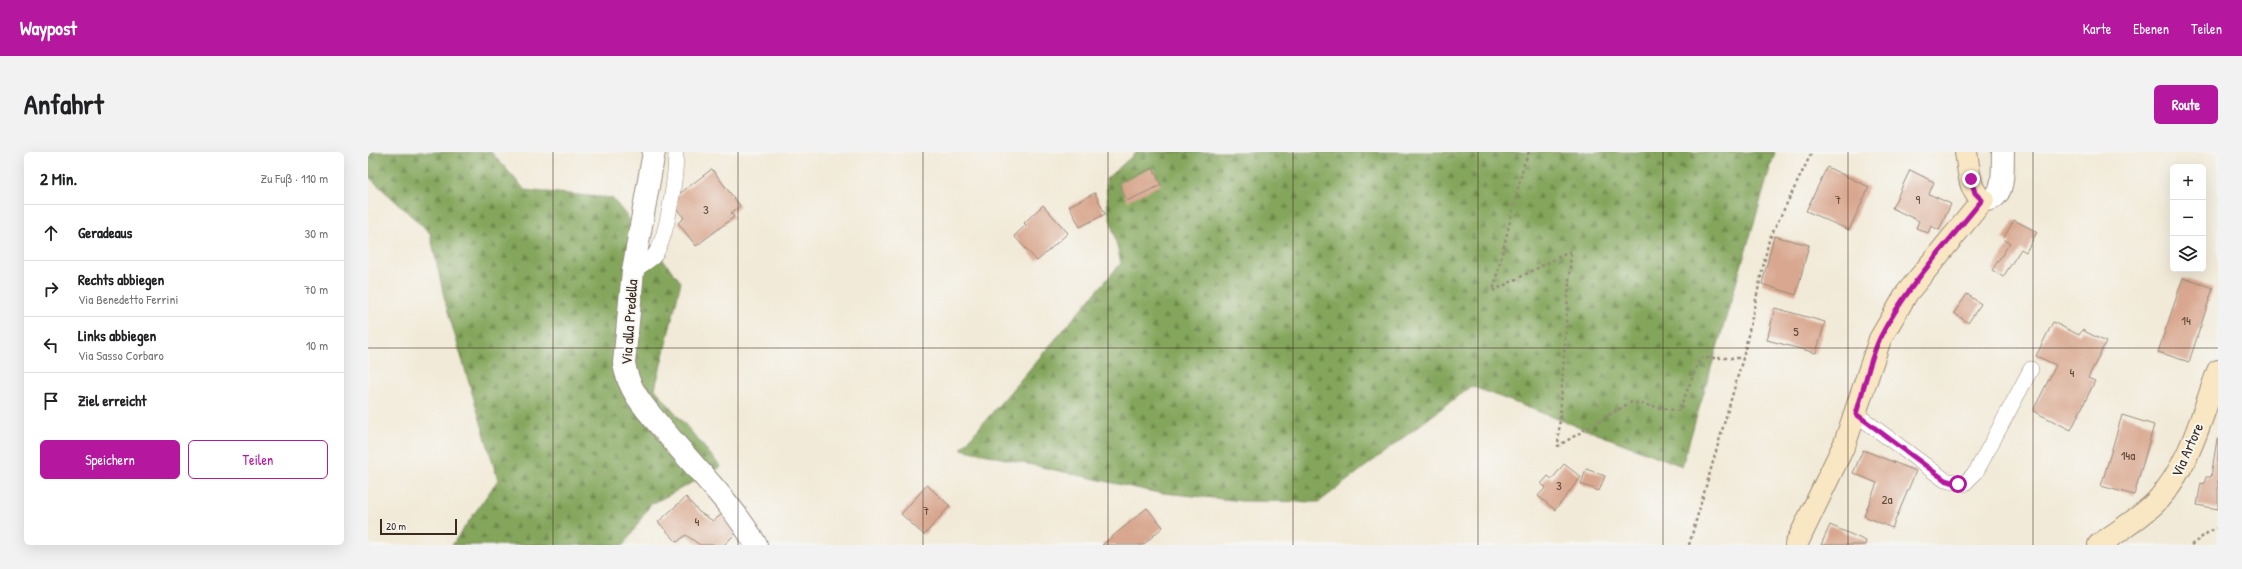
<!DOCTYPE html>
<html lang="de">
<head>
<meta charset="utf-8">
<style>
  :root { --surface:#fff; --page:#f2f2f2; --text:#202124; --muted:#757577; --line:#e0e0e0; --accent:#b5179e }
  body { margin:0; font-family:"Patrick Hand",sans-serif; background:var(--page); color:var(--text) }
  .controls { position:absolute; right:12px; top:12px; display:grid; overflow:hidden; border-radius:6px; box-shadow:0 4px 16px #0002 }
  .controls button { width:36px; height:36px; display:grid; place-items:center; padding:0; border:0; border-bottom:1px solid var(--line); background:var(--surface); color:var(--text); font:20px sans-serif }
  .scale { position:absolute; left:12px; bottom:10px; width:77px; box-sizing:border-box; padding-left:4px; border:2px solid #3b2a1e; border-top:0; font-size:11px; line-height:14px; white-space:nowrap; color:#3b2a1e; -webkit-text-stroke:3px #f6f6f2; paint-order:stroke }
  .stop { position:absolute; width:12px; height:12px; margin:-9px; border:3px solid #b5179e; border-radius:50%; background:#fff }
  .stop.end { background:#b5179e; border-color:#fff; box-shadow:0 1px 4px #0008 }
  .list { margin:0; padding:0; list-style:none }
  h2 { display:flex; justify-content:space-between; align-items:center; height:52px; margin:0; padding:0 16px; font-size:17px }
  h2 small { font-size:13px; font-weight:400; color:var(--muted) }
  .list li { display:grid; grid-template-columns:26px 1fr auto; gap:12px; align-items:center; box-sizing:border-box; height:56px; padding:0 16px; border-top:1px solid var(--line) }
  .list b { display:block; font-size:15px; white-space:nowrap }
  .list p { margin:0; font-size:13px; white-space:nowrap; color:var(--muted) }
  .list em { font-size:13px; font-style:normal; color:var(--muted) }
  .actions { display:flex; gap:8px; padding:12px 16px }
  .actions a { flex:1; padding:9px 0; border:1px solid var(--accent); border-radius:6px; text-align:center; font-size:14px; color:var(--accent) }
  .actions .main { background:var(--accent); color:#fff }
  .icon { flex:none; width:22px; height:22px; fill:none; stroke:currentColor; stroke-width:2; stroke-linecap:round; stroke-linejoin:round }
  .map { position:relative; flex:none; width:1850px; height:393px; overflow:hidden; border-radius:6px }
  header { display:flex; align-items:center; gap:24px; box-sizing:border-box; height:56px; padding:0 20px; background:var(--accent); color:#fff }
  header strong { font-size:19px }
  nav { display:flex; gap:22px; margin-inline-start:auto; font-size:14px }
  .intro { display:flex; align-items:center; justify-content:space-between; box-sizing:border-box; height:96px; padding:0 24px }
  h1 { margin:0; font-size:28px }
  .button { padding:10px 18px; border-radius:6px; background:var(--accent); color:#fff; font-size:14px; font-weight:700 }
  main { display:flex; gap:24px; padding:0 24px }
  aside { flex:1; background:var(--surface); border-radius:6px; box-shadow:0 4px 16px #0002 }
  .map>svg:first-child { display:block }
</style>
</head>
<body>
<header>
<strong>Waypost</strong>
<nav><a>Karte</a><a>Ebenen</a><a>Teilen</a></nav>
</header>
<div class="intro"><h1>Anfahrt</h1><a class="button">Route</a></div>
<main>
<aside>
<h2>2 Min.<small>Zu Fuß · 110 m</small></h2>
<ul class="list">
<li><svg class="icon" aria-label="ahead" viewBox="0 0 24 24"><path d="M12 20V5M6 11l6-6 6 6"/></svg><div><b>Geradeaus</b></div><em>30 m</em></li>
<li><svg class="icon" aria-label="right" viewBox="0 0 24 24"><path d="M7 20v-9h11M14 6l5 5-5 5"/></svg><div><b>Rechts abbiegen</b><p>Via Benedetto Ferrini</p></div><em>70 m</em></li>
<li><svg class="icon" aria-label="left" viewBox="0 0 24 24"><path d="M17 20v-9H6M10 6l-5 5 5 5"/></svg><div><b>Links abbiegen</b><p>Via Sasso Corbaro</p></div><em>10 m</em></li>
<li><svg class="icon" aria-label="arrive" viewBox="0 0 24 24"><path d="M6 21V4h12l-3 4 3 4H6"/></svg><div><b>Ziel erreicht</b></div></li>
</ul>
<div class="actions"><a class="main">Speichern</a><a>Teilen</a></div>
</aside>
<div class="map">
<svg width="1850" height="393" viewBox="0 0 1850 393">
  <defs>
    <pattern id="forest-firs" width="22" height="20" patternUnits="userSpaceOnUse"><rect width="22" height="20" fill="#84a65b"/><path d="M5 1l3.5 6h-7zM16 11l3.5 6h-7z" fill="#6d874b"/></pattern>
  </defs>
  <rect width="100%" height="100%" fill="#f6f6f2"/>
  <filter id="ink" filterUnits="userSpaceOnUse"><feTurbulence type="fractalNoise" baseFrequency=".025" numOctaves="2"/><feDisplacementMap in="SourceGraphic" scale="8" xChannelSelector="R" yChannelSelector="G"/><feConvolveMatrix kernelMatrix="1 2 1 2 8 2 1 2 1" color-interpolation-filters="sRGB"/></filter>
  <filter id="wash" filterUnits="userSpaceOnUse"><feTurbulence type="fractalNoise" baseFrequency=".012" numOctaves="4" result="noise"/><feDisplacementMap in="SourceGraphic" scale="16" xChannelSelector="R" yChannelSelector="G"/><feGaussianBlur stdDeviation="0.9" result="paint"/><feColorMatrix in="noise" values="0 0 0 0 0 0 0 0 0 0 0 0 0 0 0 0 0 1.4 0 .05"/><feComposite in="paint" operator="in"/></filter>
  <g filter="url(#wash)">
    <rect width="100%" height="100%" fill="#f2ead8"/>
    <g fill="url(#forest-firs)" stroke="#60683c">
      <path d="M0,0H123L157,38L244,46L313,130L287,237L353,315L282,353L256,393H84L130,328L78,153L62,81L0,24Z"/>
      <path d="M769,0H1407L1314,314L1103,234L951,350L874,349L786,340L593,297L753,111L740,57L738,27Z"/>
    </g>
    <g id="blocks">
      <g fill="#d9a78f">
        <path d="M1459,15L1501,35L1481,78L1438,59Z"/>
        <path d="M785,16L793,33L759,49L751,31Z"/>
        <path d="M344,17L372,54L363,61L366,65L328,94L310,71L316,66L302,49Z"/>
        <path d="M1542,18L1566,30L1561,42L1583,52L1571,78L1563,74L1560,81L1548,76L1551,69L1524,56Z"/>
        <path d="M727,41L737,62L712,75L701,54Z"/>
        <path d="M675,53L700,81L669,109L646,84L658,73L656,71Z"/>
        <path d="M1646,68L1669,80L1658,100L1653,97L1635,125L1624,118L1642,91L1635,87Z"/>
        <path d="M1406,84L1441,93L1428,143L1394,132Z"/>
        <path d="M1815,126L1845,136L1821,210L1790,200Z"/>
        <path d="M1599,142L1613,152L1600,171L1586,161Z"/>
        <path d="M1407,156L1457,170L1448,201L1399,188Z"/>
        <path d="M1685,170L1711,183L1714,178L1738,190L1720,226L1727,229L1703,278L1665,259L1688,213L1668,204Z"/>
        <path d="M1754,263L1786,273L1766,343L1733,334Z"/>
        <path d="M1849,287H1850V357L1829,353L1833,331L1836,332L1838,325H1843Z"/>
        <path d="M1495,298L1548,319L1524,376L1496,364L1509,331L1485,321Z"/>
        <path d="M1196,312L1213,325L1187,358L1170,344L1178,335L1173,332L1180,324L1184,327Z"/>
        <path d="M1218,317L1237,324L1231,339L1213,332Z"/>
        <path d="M559,333L582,354L556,383L533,362Z"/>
        <path d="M318,345L331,360L345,369L358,359L372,377L356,393H332L318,383L309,390L290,370Z"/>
        <path d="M779,356L795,375L775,393H734Z"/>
        <path d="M1462,373L1498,389L1497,393H1453Z"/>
      </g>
    </g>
  </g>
  <g filter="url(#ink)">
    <use href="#blocks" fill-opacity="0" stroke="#968a7b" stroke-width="1"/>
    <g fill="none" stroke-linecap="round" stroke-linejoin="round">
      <defs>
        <g id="lane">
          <path d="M265,119C271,115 279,110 285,105C300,88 308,22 308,0"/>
          <path d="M1488,262L1577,328L1596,332L1608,320L1663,217"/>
        </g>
        <g id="street">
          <path d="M286,0L265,119L256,211C260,240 281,261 300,283C328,317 367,355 388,393"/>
          <path d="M1615,48C1639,49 1634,17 1635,0"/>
        </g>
        <g id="secondary">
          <path d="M1428,393L1477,291L1512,187L1539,141L1615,48C1600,39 1601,16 1598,0"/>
          <path d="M1731,393C1750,379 1773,366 1789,349C1822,313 1834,263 1850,219"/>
        </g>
      </defs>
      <use href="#lane" stroke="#968a7b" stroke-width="16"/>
      <use href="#street" stroke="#968a7b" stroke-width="24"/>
      <use href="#secondary" stroke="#968a7b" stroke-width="24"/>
      <g stroke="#968a7b" stroke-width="2.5" stroke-dasharray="3 3" stroke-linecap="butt">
        <path d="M1161,0L1156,12L1125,139L1203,99L1190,294L1263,250L1311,259L1332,206H1375"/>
        <path d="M1321,393L1375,206L1401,88L1444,0"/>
        <path d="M1823,393L1842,379L1850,376"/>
      </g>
      <use href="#lane" stroke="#fff" stroke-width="15"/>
      <use href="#street" stroke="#fff" stroke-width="22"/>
      <use href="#secondary" stroke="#f9e7c3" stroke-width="22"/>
    </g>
  </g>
  <g fill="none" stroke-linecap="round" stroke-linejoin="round" filter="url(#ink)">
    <path stroke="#b5179e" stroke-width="5" d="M1590,332L1577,328L1488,262C1496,237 1501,209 1512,186C1538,135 1579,92 1614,48L1607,41L1603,27"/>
  </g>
  <path fill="none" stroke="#3b2a1e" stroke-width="1" stroke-opacity="0.55" d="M185,0V393M370,0V393M555,0V393M740,0V393M925,0V393M1110,0V393M1295,0V393M1480,0V393M1665,0V393M0,196H1850"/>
  <g text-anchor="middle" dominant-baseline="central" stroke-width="4" stroke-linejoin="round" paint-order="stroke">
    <g font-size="13" fill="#62493a">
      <text x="1470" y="47">7</text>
      <text x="1550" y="47">9</text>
      <text x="338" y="57">3</text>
      <text x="1818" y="168">14</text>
      <text x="1428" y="179">5</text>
      <text x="1704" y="220">4</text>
      <text x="1760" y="303">14a</text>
      <text x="1191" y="333">3</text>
      <text x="1519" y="347">2a</text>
      <text x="558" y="358">7</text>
      <text x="329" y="369">4</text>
    </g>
    <g font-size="15" fill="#3b2a1e" stroke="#f6f6f2">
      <text transform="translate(261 170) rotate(-86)">Via alla Predella</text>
      <text transform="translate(1819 298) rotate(-66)">Via Artore</text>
    </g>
  </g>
</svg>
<div class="controls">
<button>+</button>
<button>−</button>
<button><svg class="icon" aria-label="layers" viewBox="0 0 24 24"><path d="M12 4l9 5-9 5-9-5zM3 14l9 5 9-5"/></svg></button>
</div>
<div class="scale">20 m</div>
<div class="stop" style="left:1590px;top:332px"></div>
<div class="stop end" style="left:1603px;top:27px"></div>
</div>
</main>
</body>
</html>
